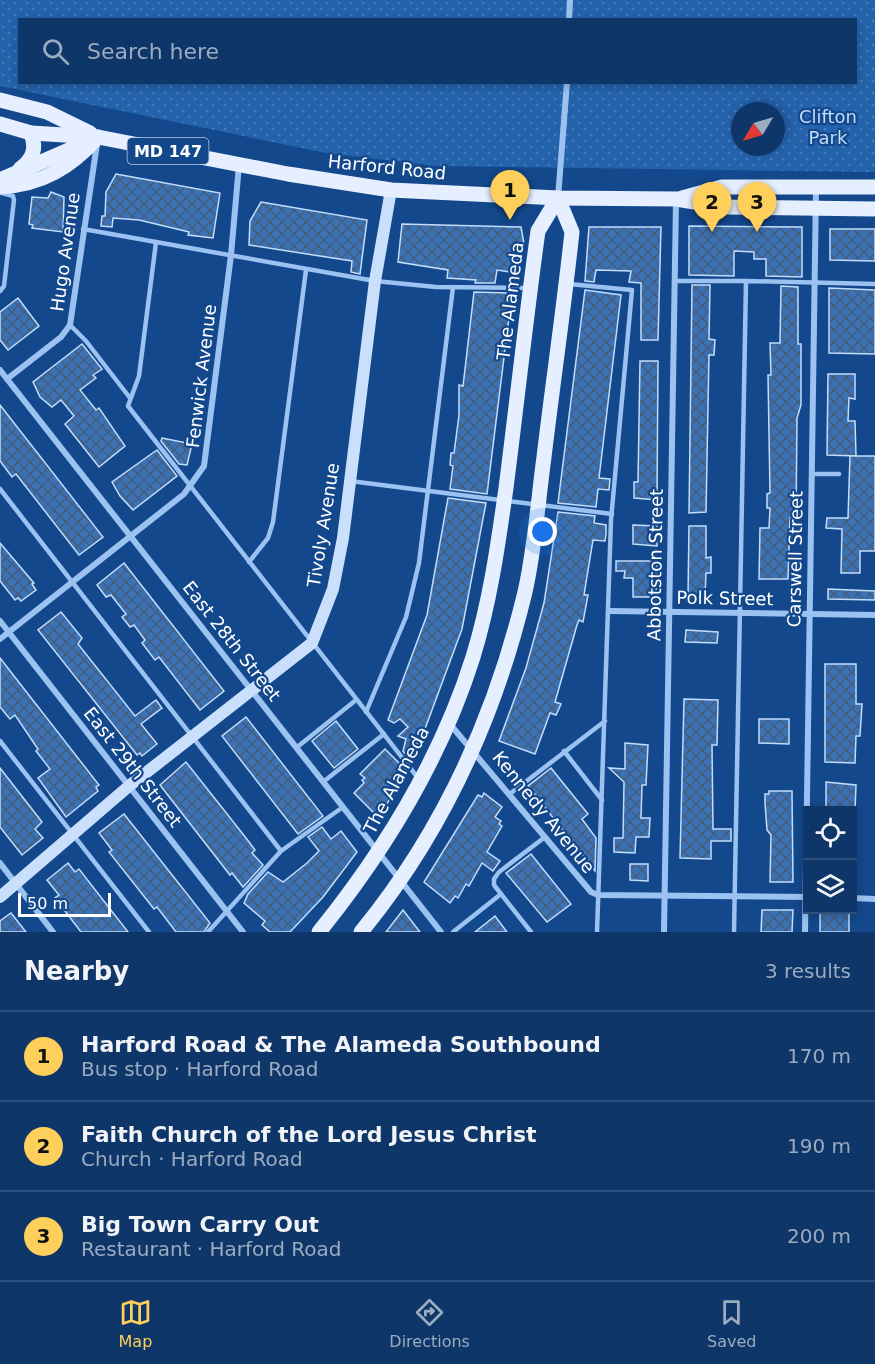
<!DOCTYPE html>
<html lang="en">
<head>
<meta charset="utf-8">
<style>
  :root { --surface:#0e3669; --page:#173e6f; --text:#f1f3f6; --muted:#9babc0; --line:#2e507d; --accent:#ffcf5b }
  body { margin:0; font-family:"DejaVu Sans",sans-serif; background:var(--page); color:var(--text) }
  .controls { position:absolute; right:18px; bottom:18px; display:grid; overflow:hidden; border-radius:0px; box-shadow:0 3px 9px #0003 }
  .controls button { width:54px; height:54px; display:grid; place-items:center; padding:0; border:0; border-bottom:2px solid var(--line); background:var(--surface); color:var(--text); font:30px sans-serif }
  .compass { position:absolute; left:731px; top:102px; width:54px; height:54px; border-radius:50%; background:var(--surface); box-shadow:0 3px 9px #0003; rotate:232deg }
  .scale { position:absolute; left:18px; bottom:15px; width:93px; box-sizing:border-box; padding-left:6px; border:3px solid #fff; border-top:0; font-size:16px; line-height:21px; white-space:nowrap; color:#fff; -webkit-text-stroke:4px #13488c; paint-order:stroke }
  .you { position:absolute; left:543px; top:532px; width:21px; height:21px; margin:-15px; border:4px solid #fff; border-radius:50%; background:#1a73e8; box-shadow:0 0 0 9px #1a73e833 }
  .badge { display:grid; place-items:center; width:39px; height:39px; border-radius:50%; background:var(--accent); color:#111; font-size:20px; font-weight:700 }
  .pin { position:absolute; translate:-50% -50px; filter:drop-shadow(0 2px 3px #0008) }
  .pin::after { content:''; position:absolute; top:32px; width:21px; height:18px; background:inherit; clip-path:polygon(0 0,100% 0,50% 100%) }
  .list { margin:0; padding:0; list-style:none }
  h2 { display:flex; justify-content:space-between; align-items:center; height:78px; margin:0; padding:0 24px; font-size:26px }
  h2 small { font-size:20px; font-weight:400; color:var(--muted) }
  .list li { display:grid; grid-template-columns:39px 1fr auto; gap:18px; align-items:center; box-sizing:border-box; height:90px; padding:0 24px; border-top:2px solid var(--line) }
  .list b { display:block; font-size:22px; white-space:nowrap }
  .list p { margin:0; font-size:20px; white-space:nowrap; color:var(--muted) }
  .list em { font-size:20px; font-style:normal; color:var(--muted) }
  .icon { flex:none; width:33px; height:33px; fill:none; stroke:currentColor; stroke-width:2; stroke-linecap:round; stroke-linejoin:round }
  .map { position:relative; flex:none; width:875px; height:932px; overflow:hidden }
  .search { position:absolute; background:var(--surface); box-shadow:0 3px 9px #0003; left:18px; right:18px; top:18px; height:66px; display:flex; align-items:center; gap:15px; box-sizing:border-box; padding:0 21px; border-radius:0px; color:var(--muted); font-size:22px }
  .sheet { height:348px; background:var(--surface) }
  nav { display:flex; justify-content:space-around; align-items:center; box-sizing:border-box; height:84px; border-top:2px solid var(--line); background:var(--surface); font-size:16px; color:var(--muted) }
  nav a { display:grid; justify-items:center; gap:3px }
  nav .on { color:var(--accent) }
  .map>svg:first-child { display:block }
</style>
</head>
<body>
<div class="map">
<svg width="875" height="932" viewBox="0 0 875 932">
  <defs>
    <pattern id="park-dots" width="8" height="8" patternUnits="userSpaceOnUse" patternTransform="scale(1.5)"><rect width="8" height="8" fill="#2462ac"/><path d="M2 2h.1M6 6h.1" fill="none" stroke="#457ab8" stroke-width="1.8" stroke-linecap="round"/></pattern>
    <pattern id="building-cross-hatch" width="8" height="8" patternUnits="userSpaceOnUse" patternTransform="scale(1.5)"><rect width="8" height="8" fill="#3b72b6"/><path d="M0 0l8 8M0 8l8-8" fill="none" stroke="#445d7c"/></pattern>
  </defs>
  <rect width="100%" height="100%" fill="#13488c"/>
  <path fill="url(#park-dots)" fill-rule="evenodd" d="M0,0H875V172L437,166L326,153L0,86ZM20,20H856V82H20ZM740,111H776V147H740Z"/>
  <g fill="url(#building-cross-hatch)" stroke="#c2ddfc" stroke-width="1.5">
    <path d="M116,174L220,193L213,238L188,235L189,232L181,230L139,220L113,218L112,227L101,226L102,216H105L106,192Z"/>
    <path d="M51,192L64,197L63,232L32,228L33,225L29,224L32,197L48,198Z"/>
    <path d="M261,202L367,220L360,274L351,272L352,261L249,245L250,221Z"/>
    <path d="M402,224L521,227L524,244L519,252L516,273L497,270L495,283H475L476,280L447,278L448,270L398,262Z"/>
    <path d="M689,226L802,227V277L766,276V259H754V252L734,251V276L689,275Z"/>
    <path d="M589,227H661L658,340H641V283L629,282L631,271L596,270L594,282L585,281Z"/>
    <path d="M830,229H875V261L830,260Z"/>
    <path d="M692,285H710L709,339L715,340L714,355H709L706,512L689,513Z"/>
    <path d="M781,286L798,287V344H801V405L797,418L796,518H790L788,579H759L760,528H769L770,508H767V494L770,493L768,375H771L770,343H780Z"/>
    <path d="M829,288L875,290V354L829,353Z"/>
    <path d="M585,290L621,295L599,478L610,479L609,490L598,489L596,507L558,503Z"/>
    <path d="M474,292L512,293L487,494L450,489L453,466L450,465L451,453H454L459,415V385L463,386Z"/>
    <path d="M18,298L39,326L8,350L0,340V312Z"/>
    <path d="M82,344L102,369L93,375L96,378L80,390L96,410L99,408L125,446L99,467L65,424L74,416L61,400L52,407L40,397L33,382Z"/>
    <path d="M640,361H658L657,500L634,498V482H638Z"/>
    <path d="M828,374H855V399L849,398L848,421H855L856,456L827,455Z"/>
    <path d="M0,405L103,537L79,555L16,474L12,477L0,461Z"/>
    <path d="M162,438L192,444L187,465L179,464L161,441Z"/>
    <path d="M157,450L177,476L133,510L120,496L112,482Z"/>
    <path d="M850,456H875V551H860V573H841L842,529L826,528L827,518H848Z"/>
    <path d="M448,498L486,503L462,629L419,745L416,743L410,760L403,751L406,739L398,736L408,727L400,719L394,723L388,720L427,615Z"/>
    <path d="M558,512L595,516L594,523L606,525V534L605,541L593,540L584,595H588L583,622L579,620L577,625L555,702L561,704L556,715L550,713L535,754L499,741L526,668L544,603Z"/>
    <path d="M633,525L657,526V546L633,544Z"/>
    <path d="M689,526H706V558L711,557V573H706L705,597H688Z"/>
    <path d="M0,543L34,583L32,584L36,590L21,601L18,598L15,600L0,581Z"/>
    <path d="M616,561H657L656,597H633V578H624L625,571H616Z"/>
    <path d="M124,563L224,691L200,710L159,657L155,660L142,643L145,640L134,625L130,627L122,617L126,614L111,595L106,597L97,585Z"/>
    <path d="M828,589L875,591V600L828,599Z"/>
    <path d="M61,612L82,638L78,644L135,716L156,700L162,708L141,724L157,744L142,756L140,753L137,755L38,630Z"/>
    <path d="M686,630L718,632L717,643L685,642Z"/>
    <path d="M0,658L99,785L96,787L98,791L66,817L38,778L50,769L36,751L38,749L15,715L10,719L0,707Z"/>
    <path d="M825,664H856V704H862L860,736H856L855,763L825,762Z"/>
    <path d="M684,699L718,700L717,745H712L713,829H731V841H711V859L680,858Z"/>
    <path d="M246,717L323,816L298,834L222,736Z"/>
    <path d="M759,719H789V744L759,743Z"/>
    <path d="M336,721L358,749L334,768L312,741Z"/>
    <path d="M625,743L648,745L646,785H642L641,818H650L649,837H636L635,853L614,852V838H623L624,782L609,768L625,769Z"/>
    <path d="M385,749L406,770L379,818L354,793L364,783L362,780L365,778L360,774Z"/>
    <path d="M186,762L246,838L255,850L252,853L263,865L243,887L232,873L230,875L160,785Z"/>
    <path d="M0,768L42,822L35,829L43,838L22,855L0,827Z"/>
    <path d="M551,768L588,814L582,819L596,838L595,871L528,786Z"/>
    <path d="M826,782L856,785L855,810H826Z"/>
    <path d="M769,791H792L793,882H770L771,835L767,830L765,803V794H769Z"/>
    <path d="M484,793L502,807L495,817L501,821L499,824L502,826L487,852L500,861L493,871L482,863L469,886L466,884L458,898L455,896L450,903L424,882L478,795L482,797Z"/>
    <path d="M124,814L210,923L204,932H176L157,907L154,909L109,852L112,850L99,833Z"/>
    <path d="M322,827L331,839L341,831L357,852L323,897L290,932H270L262,925L265,921L244,903L248,894L268,872L283,882L307,863L319,851L308,837Z"/>
    <path d="M531,854L571,904L547,922L506,873Z"/>
    <path d="M68,863L75,872L79,869L128,932H81L55,898L59,895L47,880Z"/>
    <path d="M630,864H648V881L630,880Z"/>
    <path d="M403,910L420,932H386Z"/>
    <path d="M762,910H793L792,932H761Z"/>
    <path d="M820,911L849,912V932H820Z"/>
    <path d="M11,913L26,932H0V921Z"/>
    <path d="M495,916L507,932H475Z"/>
  </g>
  <g fill="none" stroke-linecap="round" stroke-linejoin="round">
    <g stroke="#9bc2f1" stroke-width="4.5">
      <path d="M83,229L375,281L436,287L528,288"/>
      <path d="M156,242L139,376L128,406L418,778"/>
      <path d="M675,281H746"/>
      <path d="M569,284L632,290L611,520L597,932"/>
      <path d="M0,291L4,286L14,200L13,196L2,193"/>
      <path d="M70,325L86,341L130,398"/>
      <path d="M812,474H839"/>
      <path d="M350,481L612,514"/>
      <path d="M0,489L281,851"/>
      <path d="M249,562L268,538L273,522L306,270"/>
      <path d="M366,712L406,617L419,563L453,287"/>
      <path d="M0,741L149,932"/>
      <path d="M296,748L356,700"/>
      <path d="M564,751L602,800"/>
      <path d="M323,782L384,734"/>
      <path d="M511,793L605,721"/>
      <path d="M208,932L281,851L343,807"/>
      <path d="M453,932L501,894"/>
      <path d="M531,932L494,885V879L499,872L545,837"/>
      <path d="M734,932L746,281L875,284"/>
    </g>
    <g stroke="#9bc2f1" stroke-width="6">
      <path d="M569,20L570,0"/>
      <path d="M558,198L567,82"/>
      <path d="M0,370L441,932"/>
      <path d="M7,379L61,337L70,325L97,144"/>
      <path d="M610,611L875,615"/>
      <path d="M0,621L243,932"/>
      <path d="M0,639L184,494L204,466L231,255L239,165"/>
      <path d="M449,723L591,892L598,895L807,897"/>
      <path d="M0,863L53,932"/>
      <path d="M852,898L875,899"/>
      <path d="M664,932L676,201"/>
      <path d="M805,932L816,189"/>
    </g>
    <path stroke="#c9dffc" stroke-width="12" d="M0,897L129,786L312,643L333,589L343,538L375,281L391,190"/>
    <g stroke="#e5efff" stroke-width="15">
      <path d="M0,100L47,112L90,133"/>
      <path d="M0,124L31,133L98,137L288,174L391,190L558,198L676,199L725,207L875,209"/>
      <path d="M20,169C33,159 37,149 31,133"/>
      <path d="M0,180L92,140"/>
      <path d="M0,187C42,185 71,167 98,137"/>
      <path d="M682,198L722,187H875"/>
      <path d="M319,932C386,849 441,759 473,657C490,602 498,545 506,488C517,402 526,317 538,231L558,198"/>
      <path d="M361,932C443,832 495,717 525,592C535,548 538,501 544,457C553,382 564,307 572,232L558,198"/>
    </g>
  </g>
  <g text-anchor="middle" dominant-baseline="central" stroke-width="4.5" stroke-linejoin="round" paint-order="stroke">
    <rect fill="#13488c" stroke="#b8c8dc" stroke-width="1.5" x="127.5" y="138" width="81" height="26" rx="4.5"/>
    <g font-size="16" font-weight="bold" fill="#fff">
      <text x="168" y="151">MD 147</text>
    </g>
    <g font-size="18" fill="#c2ddfc" stroke="#13488c">
      <text x="828" y="116">Clifton<tspan x="828" dy="21">Park</tspan></text>
    </g>
    <g font-size="18" fill="#fff" stroke="#13488c">
      <text transform="translate(387 167) rotate(6)">Harford Road</text>
      <text transform="translate(65 252) rotate(-82)">Hugo Avenue</text>
      <text transform="translate(510 301) rotate(-83)">The Alameda</text>
      <text transform="translate(201 376) rotate(-83)">Fenwick Avenue</text>
      <text transform="translate(323 525) rotate(-81)">Tivoly Avenue</text>
      <text transform="translate(795 559) rotate(-89)">Carswell Street</text>
      <text transform="translate(655 565) rotate(-89)">Abbotston Street</text>
      <text transform="translate(725 598) rotate(1)">Polk Street</text>
      <text transform="translate(232 641) rotate(52)">East 28th Street</text>
      <text transform="translate(133 767) rotate(52)">East 29th Street</text>
      <text transform="translate(396 780) rotate(-62)">The Alameda</text>
      <text transform="translate(544 812) rotate(51)">Kennedy Avenue</text>
    </g>
  </g>
</svg>
<div class="controls">
<button><svg class="icon" aria-label="locate" viewBox="0 0 24 24"><circle cx="12" cy="12" r="6"/><path d="M12 2v4M12 18v4M2 12h4M18 12h4"/></svg></button>
<button><svg class="icon" aria-label="layers" viewBox="0 0 24 24"><path d="M12 4l9 5-9 5-9-5zM3 14l9 5 9-5"/></svg></button>
</div>
<svg class="compass" viewBox="-18 -18 36 36"><path d="M0-13l5 13h-10z" fill="#e53935"/><path d="M0 13l5-13h-10z" fill="#9babc0"/></svg>
<div class="scale">50 m</div>
<div class="you"></div>
<div class="pin badge" style="left:510px;top:220px">1</div>
<div class="pin badge" style="left:712px;top:232px">2</div>
<div class="pin badge" style="left:757px;top:232px">3</div>
<div class="search"><svg class="icon" aria-label="search" viewBox="0 0 24 24"><circle cx="10" cy="10" r="6"/><path d="M15 15l6 6"/></svg>Search here</div>
</div>
<section class="sheet">
<h2>Nearby<small>3 results</small></h2>
<ul class="list">
<li><span class="badge">1</span><div><b>Harford Road &amp; The Alameda Southbound</b><p>Bus stop · Harford Road</p></div><em>170 m</em></li>
<li><span class="badge">2</span><div><b>Faith Church of the Lord Jesus Christ</b><p>Church · Harford Road</p></div><em>190 m</em></li>
<li><span class="badge">3</span><div><b>Big Town Carry Out</b><p>Restaurant · Harford Road</p></div><em>200 m</em></li>
</ul>
</section>
<nav>
<a class="on"><svg class="icon" aria-label="map" viewBox="0 0 24 24"><path d="M3 6l6-2 6 2 6-2v14l-6 2-6-2-6 2zM9 4v14M15 6v14"/></svg>Map</a>
<a><svg class="icon" aria-label="directions" viewBox="0 0 24 24"><path d="M12 3l9 9-9 9-9-9zM9 14v-3h6M13 9l2 2-2 2"/></svg>Directions</a>
<a><svg class="icon" aria-label="saved" viewBox="0 0 24 24"><path d="M7 4h10v16l-5-4-5 4z"/></svg>Saved</a>
</nav>
</body>
</html>
